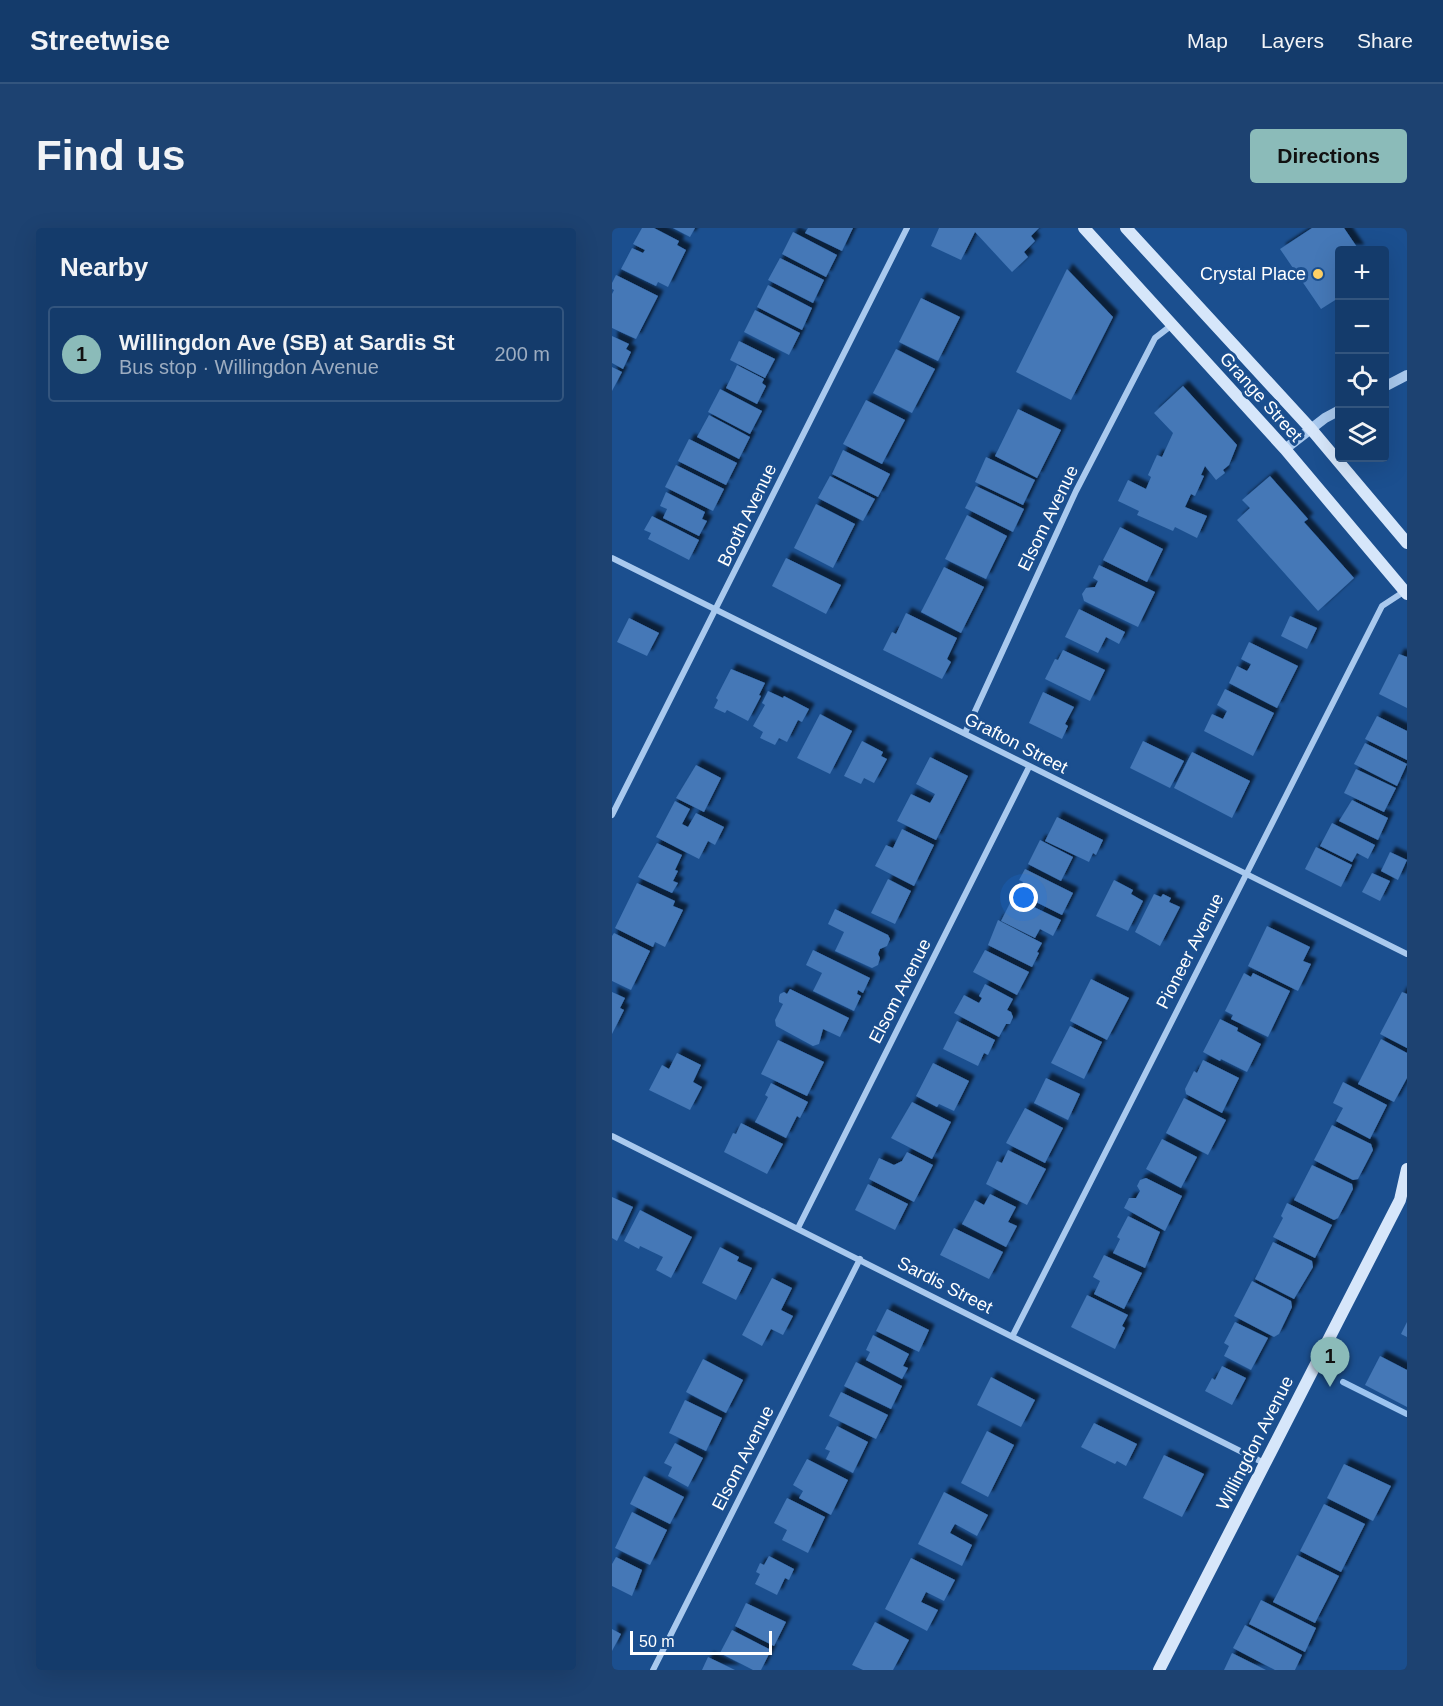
<!DOCTYPE html>
<html lang="en">
<head>
<meta charset="utf-8">
<style>
  :root { --surface:#143b6b; --page:#1d4271; --text:#f1f3f6; --muted:#9dadc1; --line:#33557e; --accent:#8bbbb9 }
  body { margin:0; font-family:Helvetica,sans-serif; background:var(--page); color:var(--text) }
  .controls { position:absolute; right:18px; top:18px; display:grid; overflow:hidden; border-radius:6px; box-shadow:0 6px 24px #0002 }
  .controls button { width:54px; height:54px; display:grid; place-items:center; padding:0; border:0; border-bottom:2px solid var(--line); background:var(--surface); color:var(--text); font:30px sans-serif }
  .scale { position:absolute; left:18px; bottom:15px; width:142px; box-sizing:border-box; padding-left:6px; border:3px solid #fff; border-top:0; font-size:16px; line-height:21px; white-space:nowrap; color:#fff; -webkit-text-stroke:4px #1b4f8f; paint-order:stroke }
  .you { position:absolute; left:412px; top:670px; width:21px; height:21px; margin:-15px; border:4px solid #fff; border-radius:50%; background:#1a73e8; box-shadow:0 0 0 9px #1a73e833 }
  .badge { display:grid; place-items:center; width:39px; height:39px; border-radius:50%; background:var(--accent); color:#111; font-size:20px; font-weight:700 }
  .pin { position:absolute; translate:-50% -50px; filter:drop-shadow(0 2px 3px #0008) }
  .pin::after { content:''; position:absolute; top:32px; width:21px; height:18px; background:inherit; clip-path:polygon(0 0,100% 0,50% 100%) }
  .list { margin:0; padding:0; list-style:none }
  h2 { display:flex; justify-content:space-between; align-items:center; height:78px; margin:0; padding:0 24px; font-size:26px }
  h2 small { font-size:20px; font-weight:400; color:var(--muted) }
  .list li { display:grid; grid-template-columns:39px 1fr auto; gap:18px; align-items:center; box-sizing:border-box; height:96px; margin:0 12px 12px; padding:0 12px; border:2px solid var(--line); border-radius:6px }
  .list b { display:block; font-size:22px; white-space:nowrap }
  .list p { margin:0; font-size:20px; white-space:nowrap; color:var(--muted) }
  .list em { font-size:20px; font-style:normal; color:var(--muted) }
  .icon { flex:none; width:33px; height:33px; fill:none; stroke:currentColor; stroke-width:2; stroke-linecap:round; stroke-linejoin:round }
  .map { position:relative; flex:none; width:795px; height:1442px; overflow:hidden; border-radius:6px }
  header { display:flex; align-items:center; gap:36px; box-sizing:border-box; height:84px; padding:0 30px; background:var(--surface); border-bottom:2px solid var(--line) }
  header strong { font-size:28px }
  nav { display:flex; gap:33px; margin-inline-start:auto; font-size:21px }
  .intro { display:flex; align-items:center; justify-content:space-between; box-sizing:border-box; height:144px; padding:0 36px }
  h1 { margin:0; font-size:42px }
  .button { padding:15px 27px; border-radius:6px; background:var(--accent); color:#111; font-size:21px; font-weight:700 }
  main { display:flex; gap:36px; padding:0 36px }
  aside { flex:1; background:var(--surface); border-radius:6px; box-shadow:0 6px 24px #0002 }
  .map>svg:first-child { display:block }
</style>
</head>
<body>
<header>
<strong>Streetwise</strong>
<nav><a>Map</a><a>Layers</a><a>Share</a></nav>
</header>
<div class="intro"><h1>Find us</h1><a class="button">Directions</a></div>
<main>
<aside>
<h2>Nearby<small></small></h2>
<ul class="list">
<li><span class="badge">1</span><div><b>Willingdon Ave (SB) at Sardis St</b><p>Bus stop · Willingdon Avenue</p></div><em>200 m</em></li>
</ul>
</aside>
<div class="map">
<svg width="795" height="1442" viewBox="0 0 795 1442">
  <defs>
    <filter id="shadow"><feDropShadow dx="5.5" dy="-5.5" stdDeviation="1.5" flood-color="#0009"/></filter>
  </defs>
  <rect width="100%" height="100%" fill="#1b4f8f"/>
  <g fill="none" stroke-linecap="round" stroke-linejoin="round">
    <path stroke="#9cc4f0" stroke-width="6" d="M731,1154L795,1186"/>
  </g>
  <g fill="#4478b7" filter="url(#shadow)">
    <path d="M30,0H42L67,13L65,17L74,22L56,59L46,54L44,58L9,41L20,20L31,25L33,22L21,16Z"/>
    <path d="M61,0H83L78,9Z"/>
    <path d="M196,0H241L230,23L193,5Z"/>
    <path d="M327,0H427L419,8L423,13L412,24L416,29L400,44L363,4L349,32L319,18Z"/>
    <path d="M700,0H732L747,22H728V69L709,81L668,21Z"/>
    <path d="M181,4L225,27L214,49L170,26Z"/>
    <path d="M168,30L212,52L201,75L156,52Z"/>
    <path d="M455,41L501,89L459,172L404,144Z"/>
    <path d="M4,47L46,68L24,111L0,100V66L2,62L0,61V55Z"/>
    <path d="M156,57L200,80L190,102L145,79Z"/>
    <path d="M309,70L348,89L326,133L287,114Z"/>
    <path d="M143,82L188,105L177,127L132,104Z"/>
    <path d="M0,108L17,116L14,121L19,124L11,141L0,135Z"/>
    <path d="M127,113L163,131L153,150L118,132Z"/>
    <path d="M284,121L323,141L300,185L261,165Z"/>
    <path d="M125,137L152,151L150,155L154,158L145,176L114,160Z"/>
    <path d="M0,139L10,144L0,163Z"/>
    <path d="M571,158L625,217L617,237L611,242L613,245L604,252L593,238L589,247L592,248L583,268L579,266L573,279L595,288L585,310L563,299L561,303L525,287L527,283L506,273L516,252L534,261L539,249L536,247L545,227L550,229L561,205L542,185Z"/>
    <path d="M108,161L150,183L138,206L96,184Z"/>
    <path d="M254,172L293,192L270,236L231,216Z"/>
    <path d="M406,181L449,202L425,250L383,228Z"/>
    <path d="M97,187L138,209L127,231L85,209Z"/>
    <path d="M77,211L125,235L114,257L66,233Z"/>
    <path d="M231,222L278,246L266,269L220,246Z"/>
    <path d="M374,229L423,252L411,277L363,254Z"/>
    <path d="M64,237L112,261L101,283L53,259Z"/>
    <path d="M218,248L263,271L251,293L206,270Z"/>
    <path d="M658,248L696,291L692,294L742,350L706,383L625,292L638,280L630,272Z"/>
    <path d="M364,258L412,281L401,304L353,280Z"/>
    <path d="M54,264L93,284L90,291L95,293L87,308L51,290L55,281L48,278Z"/>
    <path d="M204,276L243,296L221,340L182,320Z"/>
    <path d="M355,287L395,308L374,351L333,331Z"/>
    <path d="M40,288L87,312L77,332L36,311L39,305L32,302Z"/>
    <path d="M508,299L551,321L535,354L491,332Z"/>
    <path d="M174,330L229,357L214,386L160,358Z"/>
    <path d="M487,337L543,364L526,399L472,373L470,366L474,360L483,359L486,353L481,350Z"/>
    <path d="M332,339L372,359L349,405L309,384Z"/>
    <path d="M467,381L513,404L507,416L494,409L486,425L453,409Z"/>
    <path d="M294,385L345,410L335,431L339,434L330,451L271,422L280,404L284,406Z"/>
    <path d="M678,388L705,400L695,421L669,408Z"/>
    <path d="M17,390L47,405L35,428L5,414Z"/>
    <path d="M637,414L686,438L665,480L617,455L625,438L635,443L637,440L639,436L629,431Z"/>
    <path d="M451,422L493,442L478,473L433,451L443,431L446,432Z"/>
    <path d="M787,426L795,429V480L767,466Z"/>
    <path d="M119,441L153,455L147,467L149,468L136,493L115,482L113,485L102,480L106,472L104,470Z"/>
    <path d="M613,461L662,485L641,528L592,503L600,486L611,491L615,483L605,477Z"/>
    <path d="M156,463L171,470L172,468L197,481L190,494L186,492L175,514L167,510L163,517L148,510L151,504L141,498L153,477L150,475Z"/>
    <path d="M431,464L462,479L453,496L456,498L450,511L417,495Z"/>
    <path d="M208,486L240,503L218,546L185,530Z"/>
    <path d="M765,488L795,503V532L753,511Z"/>
    <path d="M250,513L271,524L269,528L275,531L262,555L252,550L249,556L232,548Z"/>
    <path d="M531,513L572,533L558,560L518,540Z"/>
    <path d="M753,515L795,536L785,558L742,536Z"/>
    <path d="M580,524L638,553L620,590L562,560Z"/>
    <path d="M318,529L356,548L324,612L285,593L299,566L318,575L321,570L323,566L304,556Z"/>
    <path d="M84,537L109,550L92,584L64,570Z"/>
    <path d="M744,541L784,560L772,584L732,565Z"/>
    <path d="M740,572L776,590L766,612L727,593Z"/>
    <path d="M63,573L78,581L70,596L76,599L84,585L112,599L103,617L96,613L87,631L44,609Z"/>
    <path d="M445,589L491,612L484,627L481,625L477,634L433,613Z"/>
    <path d="M720,595L763,617L756,631L745,625L740,634L708,618Z"/>
    <path d="M290,601L322,617L302,658L263,638L274,617L281,620Z"/>
    <path d="M428,612L461,629L449,653L416,636Z"/>
    <path d="M45,615L70,627L63,642L66,643L61,653L66,655L60,665L26,649Z"/>
    <path d="M704,619L740,637L729,659L693,641Z"/>
    <path d="M778,624L795,632L786,652L769,643Z"/>
    <path d="M413,641L461,665L450,687L406,665L411,654L407,652Z"/>
    <path d="M760,645L778,653L768,673L750,664Z"/>
    <path d="M276,651L299,663L283,696L259,685Z"/>
    <path d="M502,652L521,662L519,666L531,673L516,703L484,688Z"/>
    <path d="M25,655L63,673L61,678L71,682L53,719L43,714L41,719L3,700Z"/>
    <path d="M542,666L549,669L551,666L559,670L557,674L568,679L548,718L523,704Z"/>
    <path d="M401,669L449,692L441,708L428,701L423,710L389,693Z"/>
    <path d="M223,681L276,707L278,711L275,718L268,721L266,726L268,730L266,737L260,740L223,723L232,704L216,696Z"/>
    <path d="M386,692L430,715L425,724L427,725L420,739L376,717Z"/>
    <path d="M655,698L698,719L691,733L699,736L686,763L636,738Z"/>
    <path d="M2,705L38,723L19,762L0,753V708Z"/>
    <path d="M201,722L258,750L251,765L246,762L245,766L249,768L242,783L201,763L210,745L194,737Z"/>
    <path d="M373,722L417,744L405,767L361,744Z"/>
    <path d="M632,745L639,749L641,745L678,763L656,809L619,791L621,787L613,783Z"/>
    <path d="M479,751L517,770L495,812L458,793Z"/>
    <path d="M373,756L401,771L395,782L399,784L401,789L398,796H394L387,809L342,785L352,767L367,775L370,770L367,768Z"/>
    <path d="M178,761L237,790L228,809L211,801L207,816L201,818L164,798L163,792L171,776L167,774V769L168,766L172,764L175,766Z"/>
    <path d="M0,764L13,770L8,780L12,782L0,806Z"/>
    <path d="M790,764L795,766V820L768,806Z"/>
    <path d="M608,791L626,800L625,803L649,816L635,844L609,831L608,833L591,824Z"/>
    <path d="M345,793L383,812L376,827L372,825L366,838L331,821Z"/>
    <path d="M458,798L490,814L472,851L439,835Z"/>
    <path d="M769,811L795,825V850L782,874L746,856Z"/>
    <path d="M166,812L212,834L195,868L149,846Z"/>
    <path d="M65,825L89,837L81,854L90,859L78,882L37,862L50,837L57,841Z"/>
    <path d="M591,832L627,850L610,885L574,866L573,861L582,843L585,845Z"/>
    <path d="M321,835L357,853L342,883L327,876L325,879L304,868Z"/>
    <path d="M434,850L468,866L456,892L422,875Z"/>
    <path d="M731,854L775,877L758,911L724,893L731,880L721,875Z"/>
    <path d="M159,855L196,874L188,890L185,888L174,910L143,894L156,869L153,867Z"/>
    <path d="M572,870L614,892L596,927L554,905Z"/>
    <path d="M300,874L339,894L320,931L279,910Z"/>
    <path d="M413,880L451,900L433,935L394,915Z"/>
    <path d="M129,895L171,916L155,946L112,924L121,905L124,906Z"/>
    <path d="M720,897L759,916L761,922L746,951L741,952L702,932Z"/>
    <path d="M550,911L585,929L569,960L534,941Z"/>
    <path d="M396,922L434,941L415,977L374,956L385,933L390,935Z"/>
    <path d="M295,924L321,937L302,974L257,951L267,930L282,937L290,933Z"/>
    <path d="M700,937L740,956L741,961L726,990L722,992L682,972Z"/>
    <path d="M534,950L570,968L553,1003L512,980L517,970H524L528,963L525,958L528,952Z"/>
    <path d="M256,956L296,976L283,1002L243,982Z"/>
    <path d="M378,966L404,979L396,994L405,998L394,1019L350,996L363,972L372,977Z"/>
    <path d="M0,969L21,979L5,1013L0,1010Z"/>
    <path d="M675,975L720,997L703,1030L661,1009L671,990L669,988Z"/>
    <path d="M28,982L80,1009L59,1050L44,1042L51,1029L28,1018L27,1021L12,1013Z"/>
    <path d="M516,988L548,1004L533,1040L501,1025L508,1011L505,1009Z"/>
    <path d="M342,1000L391,1024L377,1051L328,1027Z"/>
    <path d="M661,1014L700,1033L701,1039L682,1071L643,1051Z"/>
    <path d="M108,1019L127,1029L125,1033L140,1040L124,1072L90,1055Z"/>
    <path d="M492,1027L530,1045L512,1081L482,1066L488,1053L481,1049Z"/>
    <path d="M160,1050L180,1060L169,1082L181,1088L171,1107L159,1101L150,1118L130,1107Z"/>
    <path d="M640,1053L679,1073L680,1079L667,1106L662,1109L622,1088Z"/>
    <path d="M475,1067L516,1087L510,1098L513,1100L503,1121L459,1099Z"/>
    <path d="M275,1081L317,1102L307,1124L264,1103Z"/>
    <path d="M623,1094L656,1110L639,1142L612,1128L617,1118L612,1115Z"/>
    <path d="M795,1094V1109L789,1106Z"/>
    <path d="M261,1107L297,1126L291,1138L296,1140L290,1151L254,1132L258,1124L254,1122Z"/>
    <path d="M768,1128L795,1142V1179L753,1157Z"/>
    <path d="M91,1131L131,1152L114,1185L74,1164Z"/>
    <path d="M244,1134L290,1158L279,1181L232,1158Z"/>
    <path d="M610,1138L634,1150L620,1177L593,1163L600,1150L603,1152Z"/>
    <path d="M379,1149L423,1172L409,1199L365,1177Z"/>
    <path d="M229,1164L276,1187L264,1211L217,1188Z"/>
    <path d="M73,1172L110,1190L94,1223L57,1205Z"/>
    <path d="M482,1195L525,1216L514,1238L505,1233L503,1236L469,1219Z"/>
    <path d="M225,1198L256,1214L241,1245L214,1231L218,1223L213,1221Z"/>
    <path d="M375,1203L402,1217L376,1269L349,1255Z"/>
    <path d="M63,1215L91,1230L76,1259L56,1248L60,1239L52,1235Z"/>
    <path d="M552,1227L592,1246L570,1289L531,1270Z"/>
    <path d="M195,1231L236,1252L219,1287L187,1270L191,1263L181,1257Z"/>
    <path d="M732,1236L779,1258L761,1293L715,1270Z"/>
    <path d="M32,1248L72,1269L58,1296L18,1276Z"/>
    <path d="M332,1264L376,1287L365,1308L343,1296L340,1301L338,1305L360,1317L350,1338L306,1316Z"/>
    <path d="M175,1270L213,1289L196,1325L170,1312L175,1302L162,1295Z"/>
    <path d="M712,1276L753,1296L729,1344L688,1323Z"/>
    <path d="M20,1284L55,1302L38,1337L3,1320Z"/>
    <path d="M685,1327L727,1348L703,1395L661,1374Z"/>
    <path d="M157,1328L182,1341L177,1352L173,1350L165,1367L143,1356L148,1346L144,1344L148,1335L152,1337Z"/>
    <path d="M4,1329L30,1342L20,1368L0,1358V1336Z"/>
    <path d="M299,1330L343,1352L332,1373L314,1364L309,1374L326,1382L315,1403L273,1381Z"/>
    <path d="M649,1372L704,1400L693,1424L637,1396Z"/>
    <path d="M134,1375L174,1394L162,1418L123,1398Z"/>
    <path d="M263,1394L297,1412L281,1442H251L240,1437Z"/>
    <path d="M633,1397L690,1427L683,1442H663L621,1420Z"/>
    <path d="M0,1401L9,1406L0,1423Z"/>
    <path d="M120,1402L159,1422L149,1442H141L108,1425Z"/>
    <path d="M620,1425L654,1442H612Z"/>
    <path d="M96,1429L123,1442H90Z"/>
  </g>
  <g fill="none" stroke-linecap="round" stroke-linejoin="round">
    <g stroke="#a9c9ee" stroke-width="6">
      <path d="M0,330L795,726"/>
      <path d="M353,505L464,263L543,110L560,97"/>
      <path d="M0,587L295,0"/>
      <path d="M0,908L652,1235"/>
      <path d="M186,1000L417,539"/>
      <path d="M401,1107L770,378L793,363"/>
      <path d="M41,1442L248,1031"/>
    </g>
    <g stroke="#a9c9ee" stroke-width="10">
      <path d="M772,159L795,147"/>
      <path d="M673,221L713,190L728,182"/>
    </g>
    <g stroke="#d6e6fa" stroke-width="12">
      <path d="M472,0L673,221L795,366"/>
      <path d="M514,0L699,201L795,315"/>
      <path d="M547,1442L788,972L795,941"/>
    </g>
  </g>
  <circle fill="#ffd166" stroke="#1b4f8f" stroke-width="2" cx="706" cy="46" r="6"/>
  <g text-anchor="middle" dominant-baseline="central" stroke-width="6" stroke-linejoin="round" paint-order="stroke">
    <g font-size="18" fill="#fff" stroke="#1b4f8f" text-anchor="end">
      <text x="694" y="46">Crystal Place</text>
    </g>
    <g font-size="18" fill="#fff" stroke="#1b4f8f">
      <text transform="translate(649 169) rotate(48)">Grange Street</text>
      <text transform="translate(135 287) rotate(-64)">Booth Avenue</text>
      <text transform="translate(436 290) rotate(-64)">Elsom Avenue</text>
      <text transform="translate(404 515) rotate(27)">Grafton Street</text>
      <text transform="translate(578 723) rotate(-63)">Pioneer Avenue</text>
      <text transform="translate(288 763) rotate(-63)">Elsom Avenue</text>
      <text transform="translate(333 1057) rotate(27)">Sardis Street</text>
      <text transform="translate(643 1215) rotate(-63)">Willingdon Avenue</text>
      <text transform="translate(131 1230) rotate(-63)">Elsom Avenue</text>
    </g>
  </g>
</svg>
<div class="controls">
<button>+</button>
<button>−</button>
<button><svg class="icon" aria-label="locate" viewBox="0 0 24 24"><circle cx="12" cy="12" r="6"/><path d="M12 2v4M12 18v4M2 12h4M18 12h4"/></svg></button>
<button><svg class="icon" aria-label="layers" viewBox="0 0 24 24"><path d="M12 4l9 5-9 5-9-5zM3 14l9 5 9-5"/></svg></button>
</div>
<div class="scale">50 m</div>
<div class="you"></div>
<div class="pin badge" style="left:718px;top:1159px">1</div>
</div>
</main>
</body>
</html>
